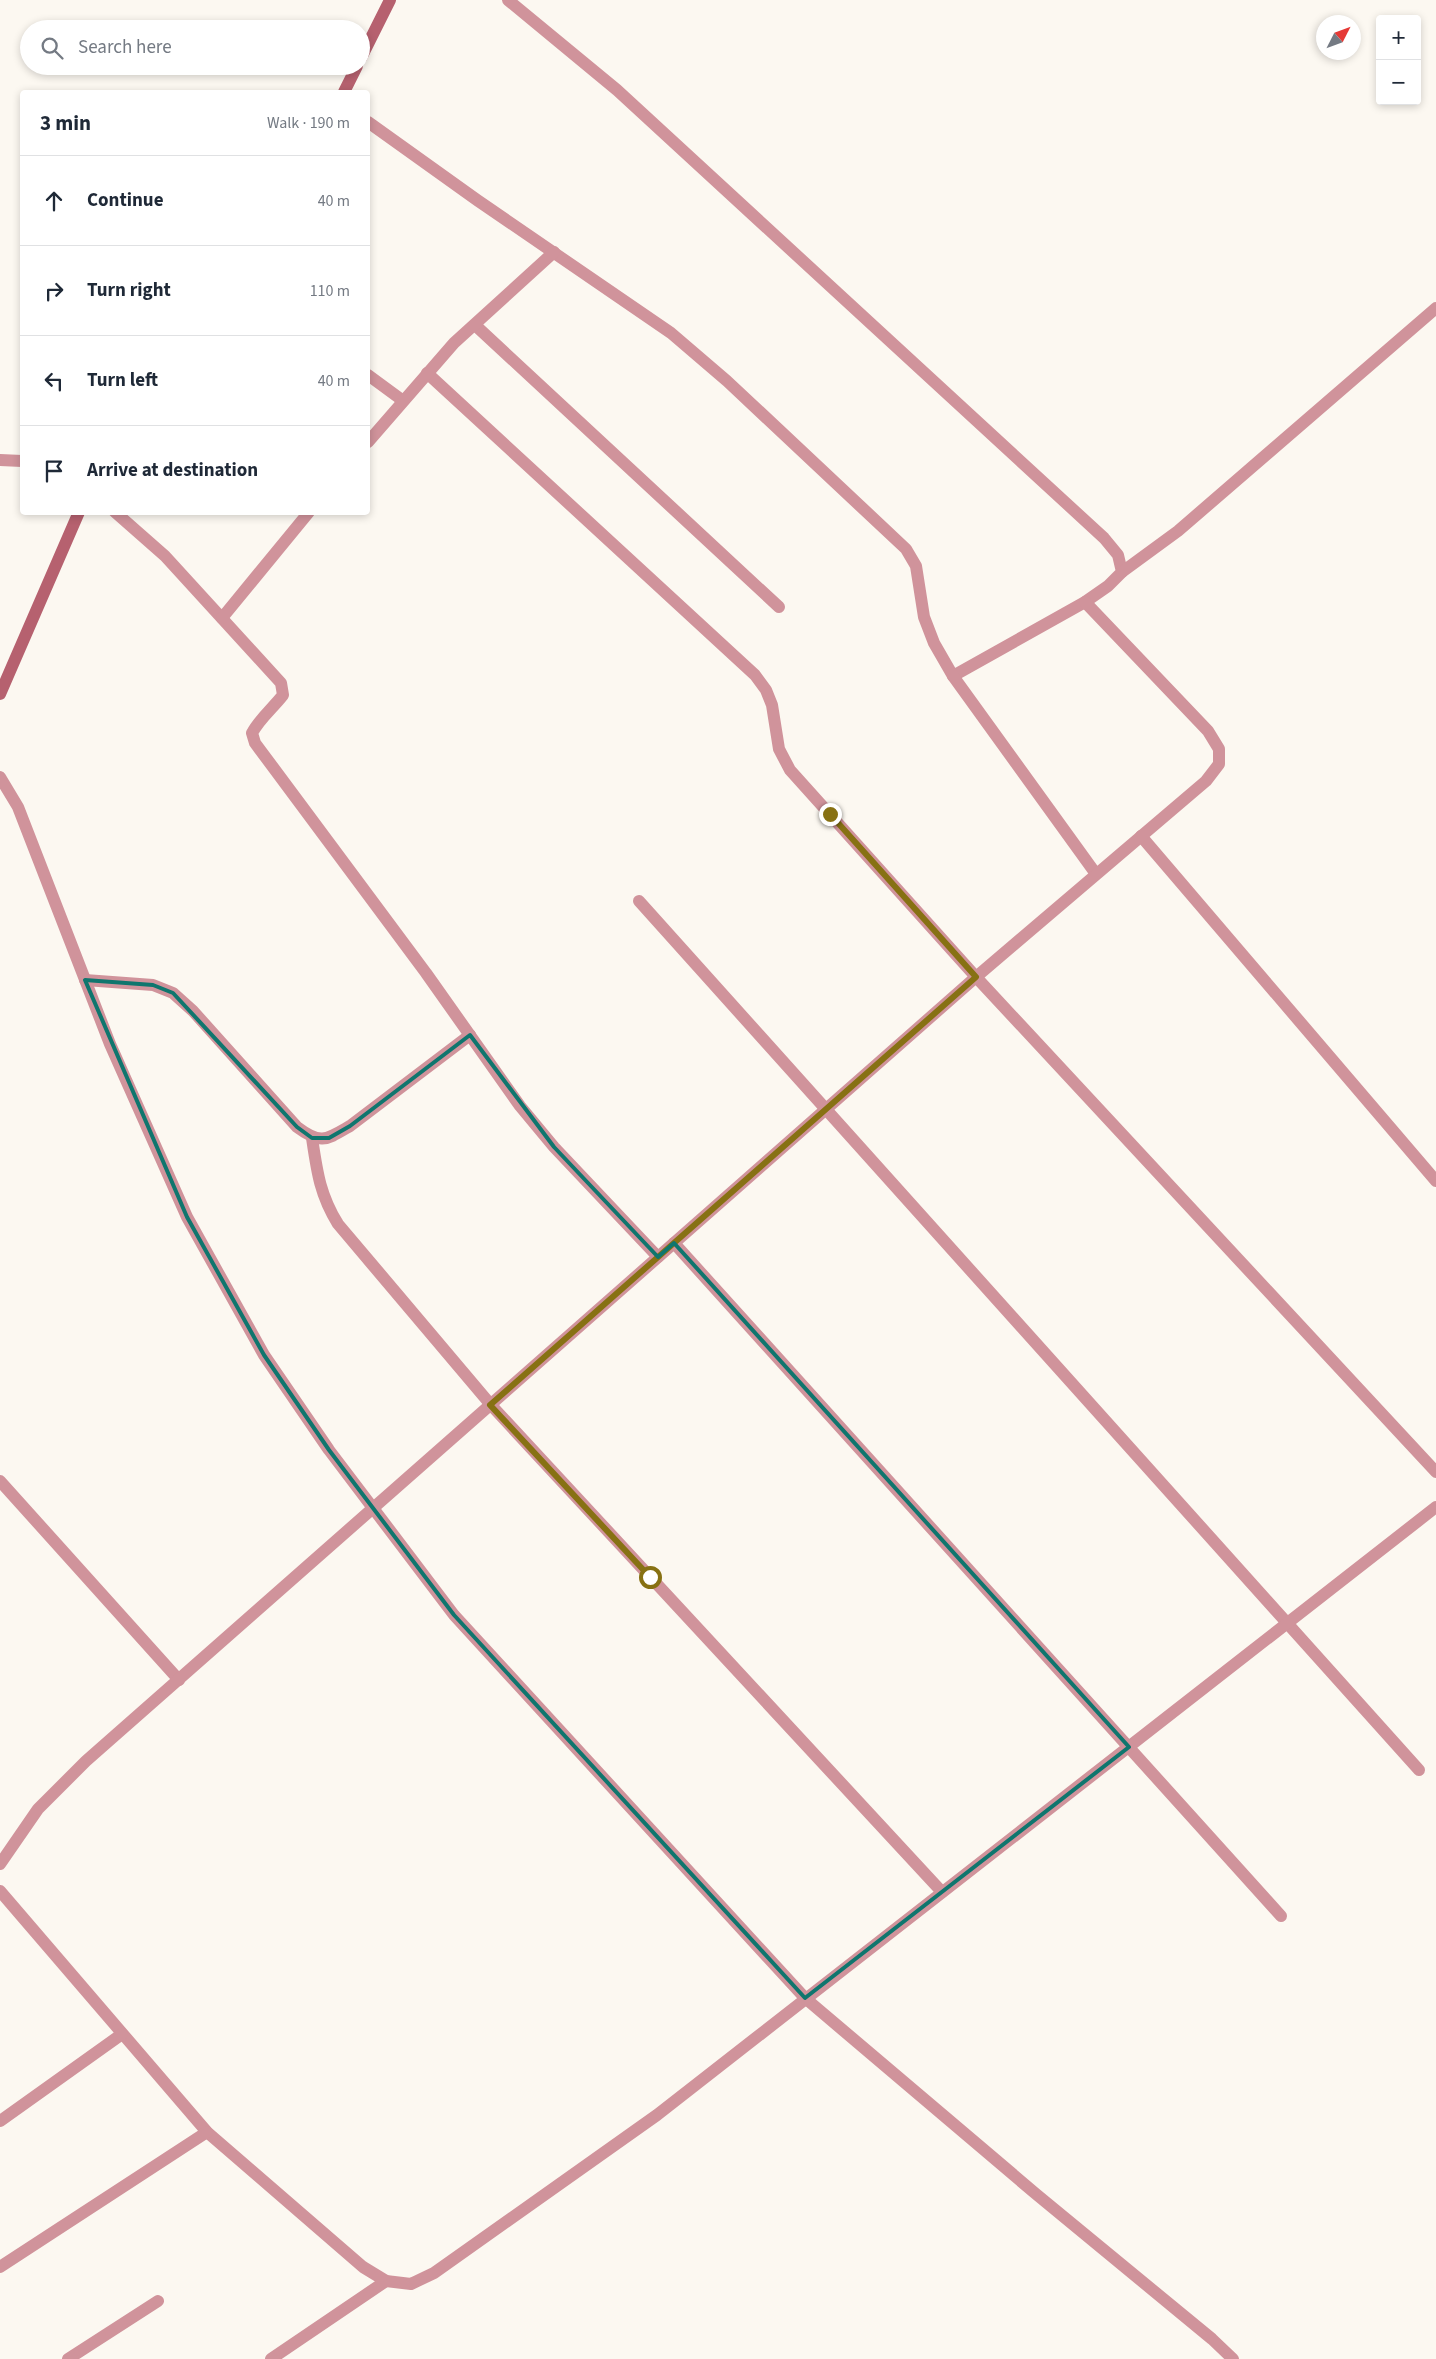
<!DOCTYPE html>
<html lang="en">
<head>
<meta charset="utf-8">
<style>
  :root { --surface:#fff; --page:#f6f6f7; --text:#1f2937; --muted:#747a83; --line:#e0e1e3 }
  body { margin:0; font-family:"Source Sans 3",sans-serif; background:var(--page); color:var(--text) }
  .controls { position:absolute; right:15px; top:15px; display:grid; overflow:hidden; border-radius:5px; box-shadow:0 2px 8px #0003 }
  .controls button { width:45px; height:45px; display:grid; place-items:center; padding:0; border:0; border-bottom:1px solid var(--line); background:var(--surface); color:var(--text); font:25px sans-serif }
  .compass { position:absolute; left:1316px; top:15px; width:45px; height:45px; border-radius:50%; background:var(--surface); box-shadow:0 2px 8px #0003; rotate:48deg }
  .stop { position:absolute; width:15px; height:15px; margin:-11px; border:4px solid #877113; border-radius:50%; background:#fff }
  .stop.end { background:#877113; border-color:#fff; box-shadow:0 1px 5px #0008 }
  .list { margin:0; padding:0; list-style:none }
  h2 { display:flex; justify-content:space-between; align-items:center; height:65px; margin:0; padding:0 20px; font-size:21px }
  h2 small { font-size:16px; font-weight:400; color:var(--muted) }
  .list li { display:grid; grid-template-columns:32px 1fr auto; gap:15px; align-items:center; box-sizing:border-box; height:90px; padding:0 20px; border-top:1px solid var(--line) }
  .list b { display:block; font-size:19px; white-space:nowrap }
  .list em { font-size:16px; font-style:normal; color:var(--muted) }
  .icon { flex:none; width:28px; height:28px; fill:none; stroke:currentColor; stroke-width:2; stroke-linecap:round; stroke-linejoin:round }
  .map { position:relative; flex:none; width:1436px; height:2359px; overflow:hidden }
  .search { position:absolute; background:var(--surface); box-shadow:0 2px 8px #0003; left:20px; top:20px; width:350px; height:55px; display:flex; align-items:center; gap:12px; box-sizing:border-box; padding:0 18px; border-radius:28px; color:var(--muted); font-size:19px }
  .panel { position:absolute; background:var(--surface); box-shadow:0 2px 8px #0003; left:20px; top:90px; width:350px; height:425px; border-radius:5px }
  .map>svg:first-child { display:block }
</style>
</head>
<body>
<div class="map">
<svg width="1436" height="2359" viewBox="0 0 1436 2359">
  <rect width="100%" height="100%" fill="#fcf8f1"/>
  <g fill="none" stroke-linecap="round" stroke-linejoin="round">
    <g stroke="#d0939b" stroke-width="12">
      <path d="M508,0L617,90L1104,538L1118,555L1122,572L1108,586L1085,602L953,676"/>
      <path d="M368,122L477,200L671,333L727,381L906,549L916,566L924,617L934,643L953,676L1096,874"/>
      <path d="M475,325L779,607"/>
      <path d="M427,373L755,675L766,690L772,705L779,749L790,770L976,977L1436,1472"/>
      <path d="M368,375L402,400"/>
      <path d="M368,442L454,343L554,252"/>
      <path d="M0,460L22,461"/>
      <path d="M115,512L165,556L281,683L283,695C273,708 260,718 252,733L255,743L426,973L520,1106L554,1147L658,1257"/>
      <path d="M1122,572L1178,531L1436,308"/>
      <path d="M222,618L309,512"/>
      <path d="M0,777L18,807L110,1044L187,1217L264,1355L329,1450L454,1615L805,1998L1036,2194L1212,2339L1233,2359"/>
      <path d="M1141,836L1436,1181"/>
      <path d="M639,901L1419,1770"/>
      <path d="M85,980L153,985L173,993L193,1011L297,1127C321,1145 326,1140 350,1126L470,1035"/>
      <path d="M312,1138C317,1172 320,1195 338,1224L491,1405L942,1892"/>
      <path d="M674,1243L1281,1916"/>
      <path d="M0,1481L179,1680"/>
      <path d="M0,1864L38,1809L86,1761L976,977L1206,781L1219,764V749L1208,731L1085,602"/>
      <path d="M0,1891L207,2132L363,2267L386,2281L411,2284L434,2273L657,2115L1436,1507"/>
      <path d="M0,2121L122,2034"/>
      <path d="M0,2267L207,2132"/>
      <path d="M68,2359L158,2301"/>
      <path d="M271,2359L386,2281"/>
    </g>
    <g stroke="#b6616f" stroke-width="12">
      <path d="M361,58L390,0"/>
      <path d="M344,92L357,66"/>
      <path d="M0,694L79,512"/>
    </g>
  </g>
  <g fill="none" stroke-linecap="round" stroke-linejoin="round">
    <path stroke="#877113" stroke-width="6" d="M650,1577L490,1405L976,977L830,814"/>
  </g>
  <path fill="none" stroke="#0f766e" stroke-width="4" stroke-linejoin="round" d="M85,980L153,985L173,993L297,1127L312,1138H329L350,1126L470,1035L554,1147L658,1257L674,1243L1129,1747L805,1998L454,1615L329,1450L264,1355L187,1217Z"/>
</svg>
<div class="controls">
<button>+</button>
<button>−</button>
</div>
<svg class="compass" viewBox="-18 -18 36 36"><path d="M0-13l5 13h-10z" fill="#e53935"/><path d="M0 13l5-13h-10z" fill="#747a83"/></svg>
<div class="stop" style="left:650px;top:1577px"></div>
<div class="stop end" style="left:830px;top:814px"></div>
<div class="search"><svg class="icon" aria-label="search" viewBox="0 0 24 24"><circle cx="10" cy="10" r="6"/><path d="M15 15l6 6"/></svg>Search here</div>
<section class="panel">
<h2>3 min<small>Walk · 190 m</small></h2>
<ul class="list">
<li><svg class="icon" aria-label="ahead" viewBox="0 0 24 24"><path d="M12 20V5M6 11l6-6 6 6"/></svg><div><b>Continue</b></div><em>40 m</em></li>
<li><svg class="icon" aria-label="right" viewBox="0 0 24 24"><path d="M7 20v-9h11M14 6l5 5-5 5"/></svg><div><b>Turn right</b></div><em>110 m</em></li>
<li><svg class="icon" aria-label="left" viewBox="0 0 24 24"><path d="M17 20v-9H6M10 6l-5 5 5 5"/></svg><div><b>Turn left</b></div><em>40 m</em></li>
<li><svg class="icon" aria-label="arrive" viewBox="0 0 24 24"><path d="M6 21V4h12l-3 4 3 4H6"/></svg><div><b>Arrive at destination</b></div></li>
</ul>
</section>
</div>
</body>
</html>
